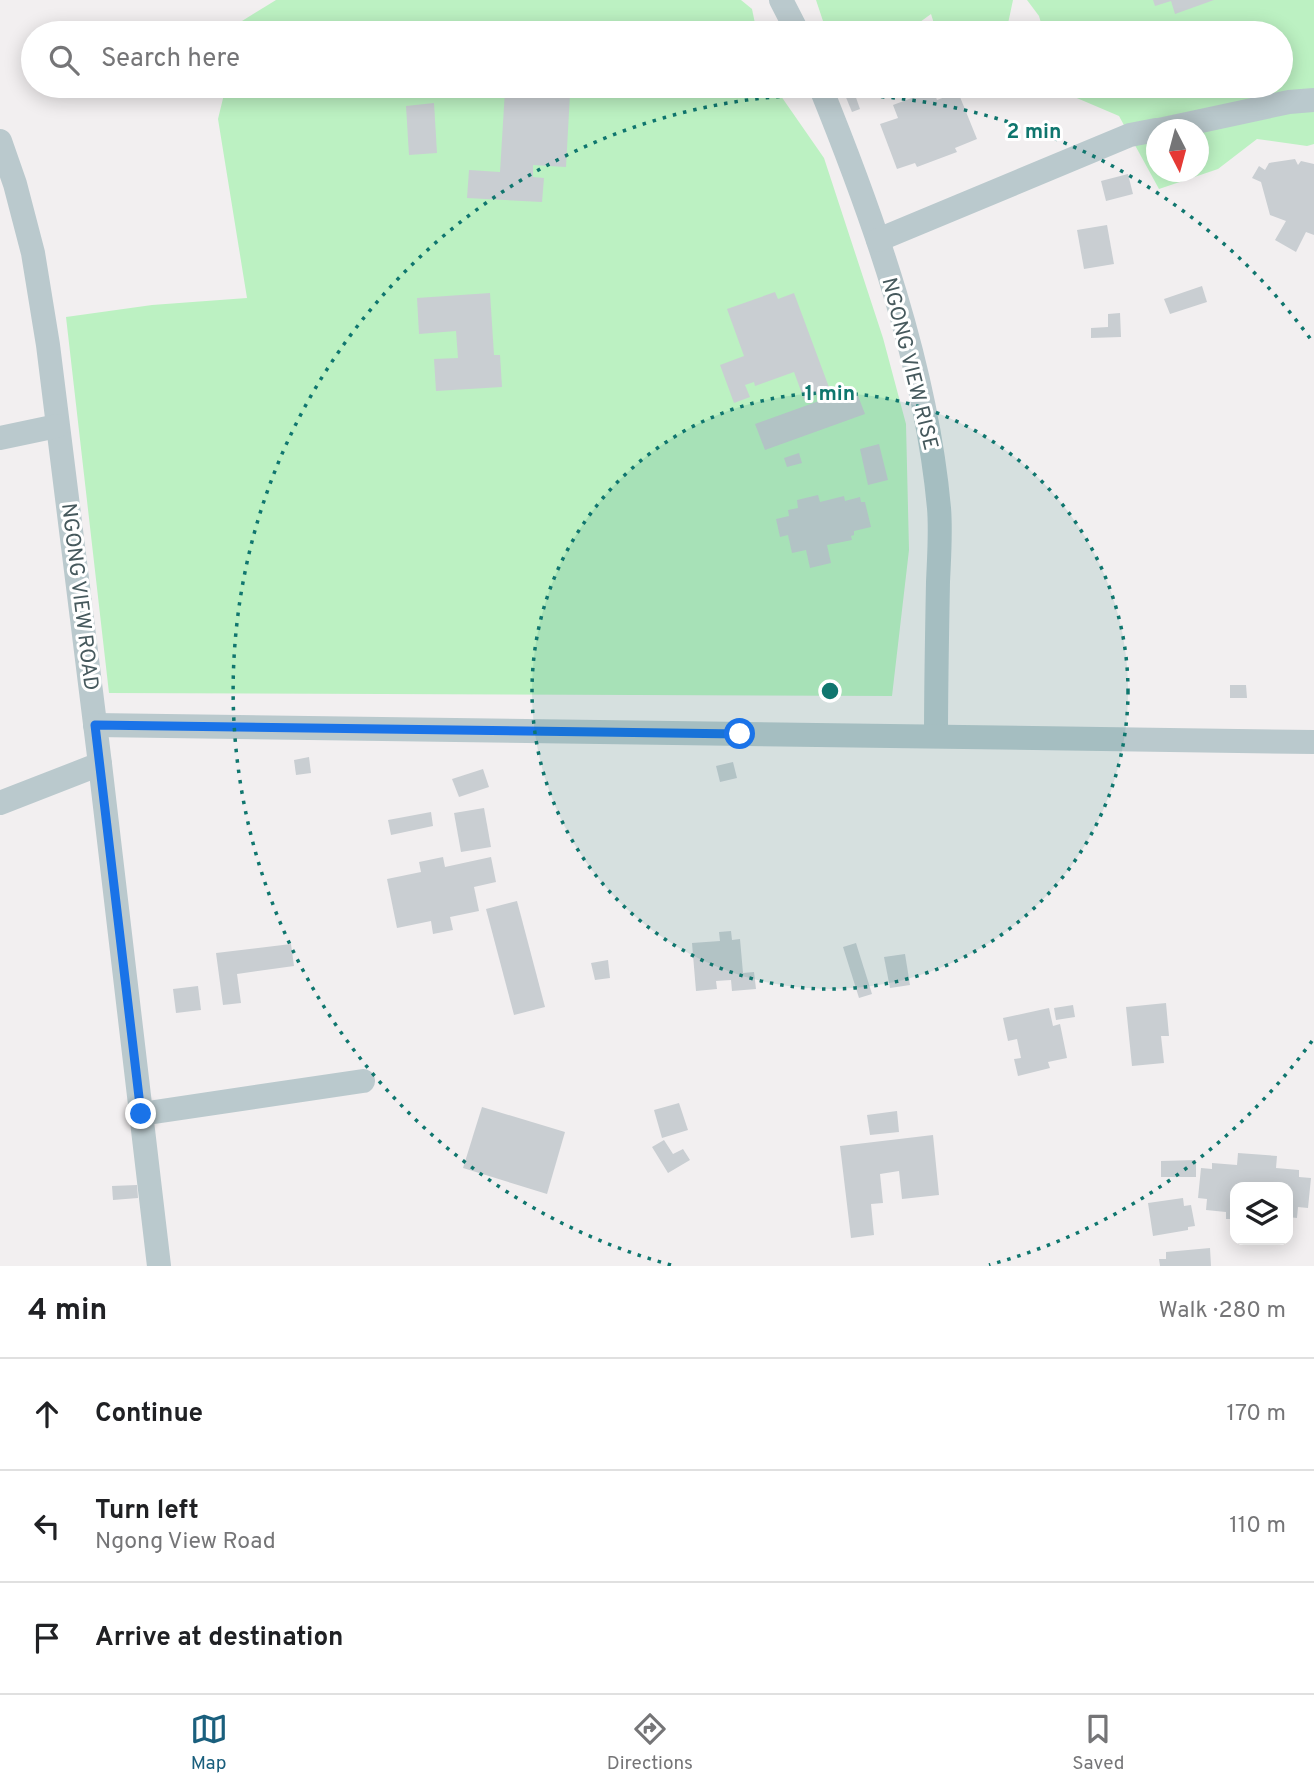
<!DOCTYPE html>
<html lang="en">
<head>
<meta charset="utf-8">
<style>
  :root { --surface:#fff; --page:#f2f2f2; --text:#202124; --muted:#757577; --line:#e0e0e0; --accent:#1a5f7d }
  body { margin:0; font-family:Overpass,sans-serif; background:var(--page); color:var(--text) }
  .controls { position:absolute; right:21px; bottom:21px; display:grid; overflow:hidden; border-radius:14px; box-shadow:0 4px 18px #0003 }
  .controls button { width:63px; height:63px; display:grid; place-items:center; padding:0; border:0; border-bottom:2px solid var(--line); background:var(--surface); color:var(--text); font:35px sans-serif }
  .compass { position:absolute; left:1146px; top:119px; width:63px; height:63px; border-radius:50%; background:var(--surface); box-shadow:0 4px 18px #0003; rotate:174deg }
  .stop { position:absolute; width:21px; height:21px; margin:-16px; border:5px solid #1a73e8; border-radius:50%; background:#fff }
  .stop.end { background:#1a73e8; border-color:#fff; box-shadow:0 2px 7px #0008 }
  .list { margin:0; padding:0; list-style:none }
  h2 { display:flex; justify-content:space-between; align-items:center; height:91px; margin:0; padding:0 28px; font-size:30px }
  h2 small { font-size:23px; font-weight:400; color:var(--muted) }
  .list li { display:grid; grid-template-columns:46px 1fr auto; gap:21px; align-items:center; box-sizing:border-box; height:112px; padding:0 28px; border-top:2px solid var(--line) }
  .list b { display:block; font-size:26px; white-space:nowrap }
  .list p { margin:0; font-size:23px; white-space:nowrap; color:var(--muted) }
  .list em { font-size:23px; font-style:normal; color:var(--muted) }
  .icon { flex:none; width:38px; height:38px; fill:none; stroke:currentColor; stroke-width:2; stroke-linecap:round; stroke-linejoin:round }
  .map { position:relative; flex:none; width:1314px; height:1266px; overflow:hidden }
  .search { position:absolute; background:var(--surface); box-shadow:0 4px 18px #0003; left:21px; right:21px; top:21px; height:77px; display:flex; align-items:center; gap:18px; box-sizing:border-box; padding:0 24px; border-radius:38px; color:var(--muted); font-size:26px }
  .sheet { height:427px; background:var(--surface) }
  nav { display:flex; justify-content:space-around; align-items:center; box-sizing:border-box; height:98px; border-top:2px solid var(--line); background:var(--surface); font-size:19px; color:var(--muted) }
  nav a { display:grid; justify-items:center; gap:4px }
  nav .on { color:var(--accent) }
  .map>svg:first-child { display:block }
</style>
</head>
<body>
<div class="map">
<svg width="1314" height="1266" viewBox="0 0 1314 1266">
  <rect width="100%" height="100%" fill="#f2eff0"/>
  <g fill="#bcf1c2" fill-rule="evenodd">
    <path d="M276,0H741L752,9L757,33H239L242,21Z"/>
    <path d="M816,0H1013L1006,33H937L931,14L905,33H827Z"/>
    <path d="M1027,0H1314V144L1307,146L1257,139L1218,169L1159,189L1119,116L1065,93L1062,86H1281V33H1044L1039,16ZM1156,130H1198V172H1156Z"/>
    <path d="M226,86H774L824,158L883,338L906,424L909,550L892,696L109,693L66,317L152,305L247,298L218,119Z"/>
  </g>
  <g fill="#c9ced2">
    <path d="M1153,0H1214L1175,14L1171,1L1155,6Z"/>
    <path d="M505,90L570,94L566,167L533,165V177L544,178L542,202L467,198L469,170L500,172Z"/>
    <path d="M933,90L937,100L958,92L977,139L955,148L957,152L917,167L915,163L897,169L880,124L898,118L893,105Z"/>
    <path d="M854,92L860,109L852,112L845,95Z"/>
    <path d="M434,103L437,153L409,155L406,106Z"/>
    <path d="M1295,159L1298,165L1301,161L1314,164V235L1306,232L1296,252L1275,240L1286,221L1270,215L1261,182L1252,178L1259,166L1265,170L1269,163Z"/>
    <path d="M1128,174L1133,194L1106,201L1101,181Z"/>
    <path d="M1107,225L1114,264L1084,269L1077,230Z"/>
    <path d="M1202,286L1207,302L1170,314L1164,299Z"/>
    <path d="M775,292L778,299L794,293L830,390L804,399L794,372L755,386L754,382L745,385L750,397L734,403L720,365L744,356L727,309Z"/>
    <path d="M490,293L494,355H500L502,387L436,391L434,359L458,358L456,331L419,334L417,298Z"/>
    <path d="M1120,313L1121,337L1091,338V328L1108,327V314Z"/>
    <path d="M855,388L865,414L765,450L755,424Z"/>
    <path d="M879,444L888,480L868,485L860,449Z"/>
    <path d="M799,453L802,463L787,467L784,458Z"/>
    <path d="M818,495L820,502L844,496L845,501L860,497L861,502H865L871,527L854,531V535L851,536L852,540L827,545L831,563L810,568L806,550L792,553L788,535L780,537L776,519L789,516L788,510L798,508L797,500Z"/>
    <path d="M1230,685H1246L1247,698H1230Z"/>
    <path d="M309,757L311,773L296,775L294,760Z"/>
    <path d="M733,762L737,778L720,782L716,766Z"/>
    <path d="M483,769L489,787L459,797L452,779Z"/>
    <path d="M484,808L491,847L461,852L454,813Z"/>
    <path d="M431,812L433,826L391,835L388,820Z"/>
    <path d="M443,857L445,867L491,857L496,882L474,887L479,911L450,917L453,930L433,934L431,921L397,928L387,879L421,872L419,862Z"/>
    <path d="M517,901L545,1007L514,1015L486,909Z"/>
    <path d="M731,931L732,940L740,939L743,973L754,972L756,989L732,991L731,980L716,981L717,989L696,991L692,943L720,941L719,932Z"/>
    <path d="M856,943L872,994L859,998L843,947Z"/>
    <path d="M291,944L294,966L237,974L241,1003L223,1005L216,953Z"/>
    <path d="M905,954L910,985L890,988L884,957Z"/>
    <path d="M608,960L610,978L595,980L591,963Z"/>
    <path d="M198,986L201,1010L176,1013L173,989Z"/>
    <path d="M1166,1003L1169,1036H1161L1164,1063L1132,1066L1126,1007Z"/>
    <path d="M1073,1005L1075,1017L1056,1020L1054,1008Z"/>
    <path d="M1049,1008L1053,1026L1060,1024L1067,1058L1048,1062L1050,1068L1018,1076L1014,1059L1021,1058L1017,1039L1008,1041L1003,1018Z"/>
    <path d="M679,1103L688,1130L662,1138L654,1110Z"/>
    <path d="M482,1107L565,1132L547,1194L463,1168Z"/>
    <path d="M897,1111L899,1132L870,1135L867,1115Z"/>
    <path d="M933,1135L939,1195L902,1199L899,1171L880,1174L883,1203L871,1204L874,1235L851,1238L840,1146Z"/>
    <path d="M664,1140L673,1154L683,1149L690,1160L668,1173L652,1147Z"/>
    <path d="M1238,1153L1277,1156L1276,1168L1299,1170V1177L1311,1178L1308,1208L1298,1207L1297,1218L1288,1217V1187H1235V1219H1226V1212L1206,1210L1207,1199L1198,1198L1201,1168L1212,1169V1163L1237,1165Z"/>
    <path d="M1196,1160V1177H1161V1161Z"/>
    <path d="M137,1185L138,1198L113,1200L112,1186Z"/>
    <path d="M1183,1198L1184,1206L1191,1205L1195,1226L1188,1227V1230L1153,1236L1148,1203Z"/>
    <path d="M1210,1248L1211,1266H1160L1159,1259H1166V1252Z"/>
  </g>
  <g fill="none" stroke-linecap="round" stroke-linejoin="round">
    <g stroke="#bac9cd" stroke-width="24">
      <path d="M781,0L798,33"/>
      <path d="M820,86C874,219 926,365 939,508C941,532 939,558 938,582C937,634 936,685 936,736"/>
      <path d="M1159,130L1289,102L1314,100"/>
      <path d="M0,141L15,184L33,253L48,345L100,764L159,1266"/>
      <path d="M878,240L1130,135L1156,130"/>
      <path d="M0,438L57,426"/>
      <path d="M95,725L1314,742"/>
      <path d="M0,803L100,764"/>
      <path d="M141,1114L363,1081"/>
    </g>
  </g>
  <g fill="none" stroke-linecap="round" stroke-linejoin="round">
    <path stroke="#1a73e8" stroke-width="9" d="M141,1114L95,725L740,734"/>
  </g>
  <circle cx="830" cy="691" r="298" fill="#0f766e" fill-opacity=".12"/>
  <g fill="none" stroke="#0f766e" stroke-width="3.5" stroke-dasharray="3.5 7">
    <circle cx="830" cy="691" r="298"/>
    <path d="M1312 1041A596 596 0 0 1 989 1265M671 1265A596 596 0 1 1 1312 341"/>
  </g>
  <g text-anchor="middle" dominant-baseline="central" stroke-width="6" stroke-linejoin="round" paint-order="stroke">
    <g font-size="21" fill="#46595d" stroke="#fff">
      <text transform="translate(909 364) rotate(76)">NGONG VIEW RISE</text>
      <text transform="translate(79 597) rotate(83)">NGONG VIEW ROAD</text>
    </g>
  </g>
  <circle cx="830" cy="691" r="10" fill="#0f766e" stroke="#fff" stroke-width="3.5"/>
  <g font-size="21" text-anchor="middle" font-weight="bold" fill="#0f766e" stroke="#fff" stroke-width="6" stroke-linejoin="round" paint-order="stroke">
    <text x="1034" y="138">2 min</text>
    <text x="830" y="400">1 min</text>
  </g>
</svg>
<div class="controls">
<button><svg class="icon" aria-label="layers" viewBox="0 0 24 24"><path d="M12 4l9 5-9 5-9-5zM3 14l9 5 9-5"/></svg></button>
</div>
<svg class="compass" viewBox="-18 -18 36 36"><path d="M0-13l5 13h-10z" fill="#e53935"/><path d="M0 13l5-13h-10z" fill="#757577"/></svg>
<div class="stop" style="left:740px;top:734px"></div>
<div class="stop end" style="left:141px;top:1114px"></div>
<div class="search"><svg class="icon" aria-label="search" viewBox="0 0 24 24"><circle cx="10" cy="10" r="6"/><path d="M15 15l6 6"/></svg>Search here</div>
</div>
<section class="sheet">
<h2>4 min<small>Walk · 280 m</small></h2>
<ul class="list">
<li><svg class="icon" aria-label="ahead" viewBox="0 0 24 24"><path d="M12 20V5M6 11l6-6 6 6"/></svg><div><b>Continue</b></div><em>170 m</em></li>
<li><svg class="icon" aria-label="left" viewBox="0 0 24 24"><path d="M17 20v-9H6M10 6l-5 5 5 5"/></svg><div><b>Turn left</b><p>Ngong View Road</p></div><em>110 m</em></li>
<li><svg class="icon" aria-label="arrive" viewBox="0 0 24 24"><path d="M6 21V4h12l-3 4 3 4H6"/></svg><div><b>Arrive at destination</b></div></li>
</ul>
</section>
<nav>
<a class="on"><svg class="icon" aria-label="map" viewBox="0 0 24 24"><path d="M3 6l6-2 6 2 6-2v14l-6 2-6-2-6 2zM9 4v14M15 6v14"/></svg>Map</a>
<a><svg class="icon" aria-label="directions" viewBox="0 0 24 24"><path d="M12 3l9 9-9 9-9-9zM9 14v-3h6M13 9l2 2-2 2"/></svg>Directions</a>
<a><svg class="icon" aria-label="saved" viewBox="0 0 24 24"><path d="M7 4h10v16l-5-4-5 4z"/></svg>Saved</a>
</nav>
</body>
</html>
